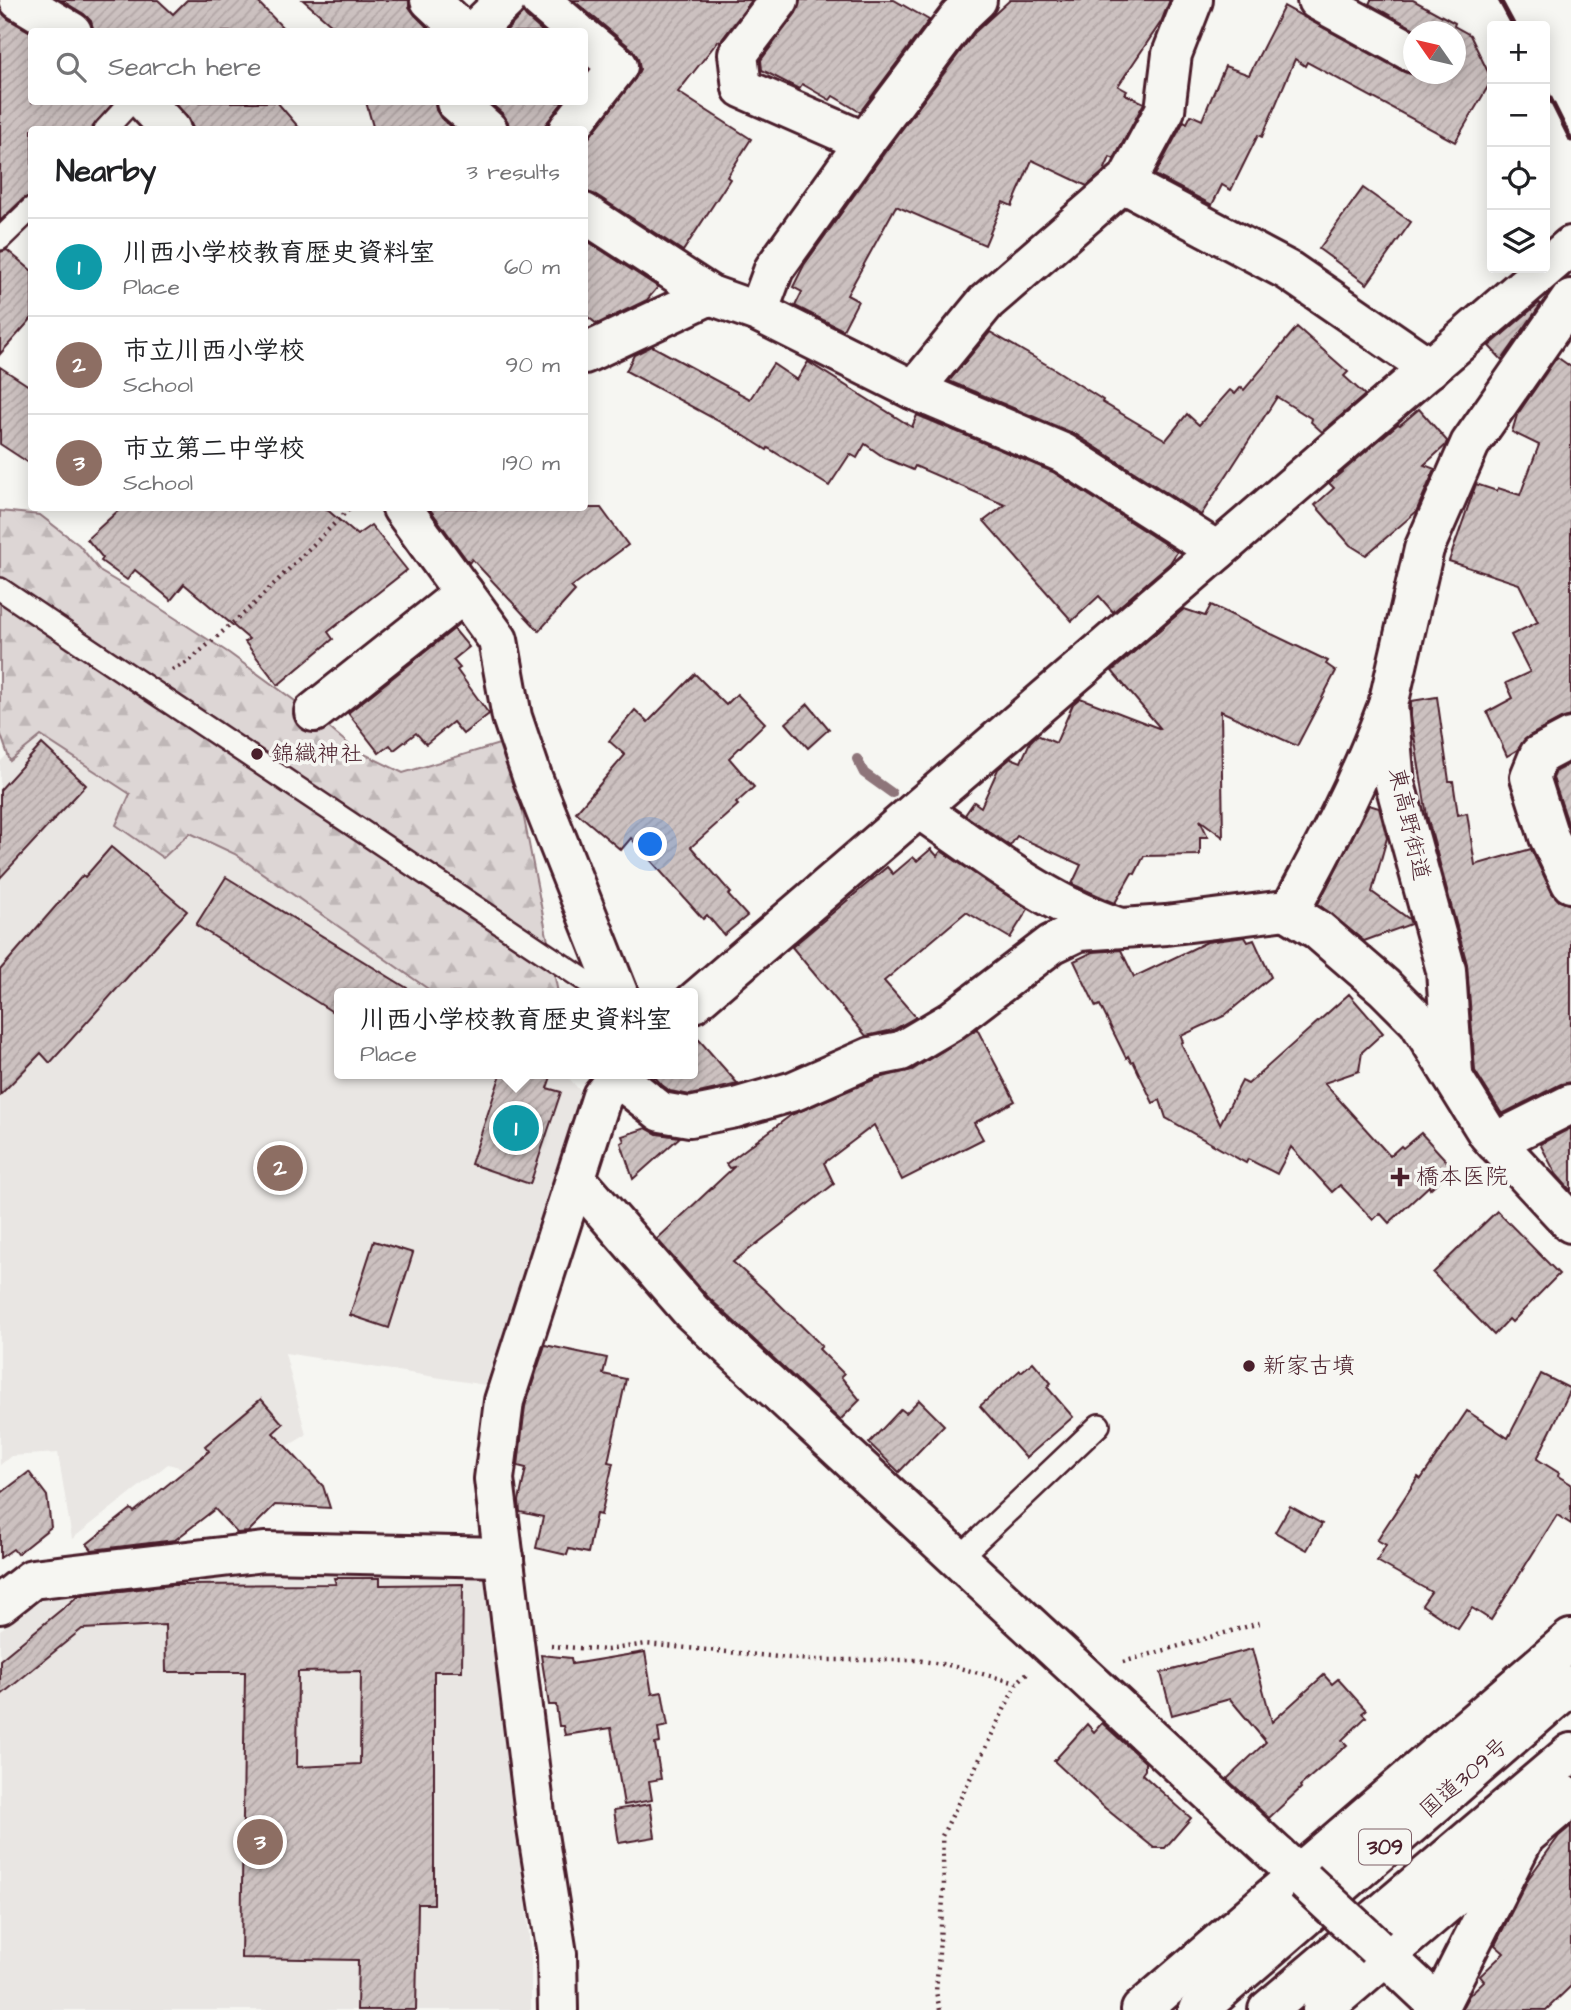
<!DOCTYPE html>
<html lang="en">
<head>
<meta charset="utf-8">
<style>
  :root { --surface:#fff; --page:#f6f6f6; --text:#202124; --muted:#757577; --line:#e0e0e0; --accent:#0b8043 }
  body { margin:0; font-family:"Architects Daughter","Klee One",sans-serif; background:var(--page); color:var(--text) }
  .controls { position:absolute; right:21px; top:21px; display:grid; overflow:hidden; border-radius:7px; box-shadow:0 4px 18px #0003 }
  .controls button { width:63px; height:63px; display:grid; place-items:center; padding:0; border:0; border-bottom:2px solid var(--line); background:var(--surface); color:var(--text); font:35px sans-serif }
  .compass { position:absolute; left:1403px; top:21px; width:63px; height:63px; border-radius:50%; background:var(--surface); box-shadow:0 4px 18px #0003; rotate:304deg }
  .you { position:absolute; left:651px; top:845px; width:24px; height:24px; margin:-18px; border:5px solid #fff; border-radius:50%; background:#1a73e8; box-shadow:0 0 0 10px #1a73e833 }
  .badge { display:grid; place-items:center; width:46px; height:46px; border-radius:50%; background:var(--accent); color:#fff; font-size:23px; font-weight:700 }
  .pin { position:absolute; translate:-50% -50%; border:4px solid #fff; box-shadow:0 2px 7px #0006 }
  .popup { position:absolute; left:334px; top:988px; width:364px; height:91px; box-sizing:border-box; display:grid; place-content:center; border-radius:7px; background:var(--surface); filter:drop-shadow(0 2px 5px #0005); font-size:23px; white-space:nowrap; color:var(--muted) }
  .popup b { font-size:26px; color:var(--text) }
  .popup::after { content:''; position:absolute; left:50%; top:100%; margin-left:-14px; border:14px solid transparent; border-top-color:var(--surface) }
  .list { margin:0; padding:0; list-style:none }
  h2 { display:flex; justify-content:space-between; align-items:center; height:91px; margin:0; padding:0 28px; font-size:30px }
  h2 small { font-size:23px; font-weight:400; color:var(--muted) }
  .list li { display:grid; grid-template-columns:46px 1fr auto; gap:21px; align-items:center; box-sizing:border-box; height:98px; padding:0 28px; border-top:2px solid var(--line) }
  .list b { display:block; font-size:26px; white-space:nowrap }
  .list p { margin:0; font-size:23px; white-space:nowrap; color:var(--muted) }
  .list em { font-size:23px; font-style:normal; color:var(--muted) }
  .icon { flex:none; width:38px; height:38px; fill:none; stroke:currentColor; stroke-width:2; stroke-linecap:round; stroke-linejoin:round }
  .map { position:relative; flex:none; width:1571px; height:2010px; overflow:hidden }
  .search { position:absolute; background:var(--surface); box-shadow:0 4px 18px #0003; left:28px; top:28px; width:560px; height:77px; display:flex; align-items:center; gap:18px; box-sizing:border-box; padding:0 24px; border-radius:7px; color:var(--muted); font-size:26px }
  .panel { position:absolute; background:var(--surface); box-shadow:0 4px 18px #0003; left:28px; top:126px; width:560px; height:385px; border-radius:7px }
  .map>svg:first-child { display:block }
</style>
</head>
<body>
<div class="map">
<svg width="1571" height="2010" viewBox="0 0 1571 2010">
  <defs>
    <pattern id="forest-firs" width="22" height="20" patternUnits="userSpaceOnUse" patternTransform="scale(1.75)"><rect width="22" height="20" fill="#ddd6d5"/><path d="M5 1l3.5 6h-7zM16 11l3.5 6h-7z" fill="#bfb7b7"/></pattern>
    <pattern id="building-hatch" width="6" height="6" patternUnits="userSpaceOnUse" patternTransform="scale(1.75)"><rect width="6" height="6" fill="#ccc1c0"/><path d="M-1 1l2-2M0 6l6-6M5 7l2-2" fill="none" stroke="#b1a5a5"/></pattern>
  </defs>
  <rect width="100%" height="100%" fill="#f6f6f2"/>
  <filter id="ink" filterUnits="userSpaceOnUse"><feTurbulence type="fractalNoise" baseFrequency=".0143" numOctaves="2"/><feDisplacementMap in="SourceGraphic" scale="14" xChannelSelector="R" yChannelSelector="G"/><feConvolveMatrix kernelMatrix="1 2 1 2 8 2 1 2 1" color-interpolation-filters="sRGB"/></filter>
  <g filter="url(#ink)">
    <g fill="#e9e6e3">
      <path d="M76,732L457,993H339V1074H565L585,1096L485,1385L285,1353L306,1435L230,1481L168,1464L72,1539L58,1453L11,1456L0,1465V762L27,734Z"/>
      <path d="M333,1569L490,1570L510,1726L531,1958V2010H0V1630L59,1588L160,1576Z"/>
    </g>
    <path fill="url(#forest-firs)" stroke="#947a80" stroke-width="2" d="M0,511L40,515L79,545L101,572L138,594L229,653L313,714L354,749L403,773L509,741L558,993H434L235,854L190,833L163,858L116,825L130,794L41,736L10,761L0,732Z"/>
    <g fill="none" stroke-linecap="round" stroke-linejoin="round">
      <path stroke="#8e747a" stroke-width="10" d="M857,759L864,773L892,793"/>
    </g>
    <g fill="url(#building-hatch)" stroke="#4a1f2b" stroke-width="2" fill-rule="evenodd">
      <path d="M61,0H158L173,14L187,0H256L287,32H94L91,21L84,14Z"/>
      <path d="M303,0H409V7L415,15L432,32H340Z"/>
      <path d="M573,0H752L720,42L718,41L678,92L751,139L727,177L730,179L683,251L596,195L584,191V144L635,79L640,69L638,58L632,49Z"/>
      <path d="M800,0H894L929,20L860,112L833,96L830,100L802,84L799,89L762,70L761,60L796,13Z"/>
      <path d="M1010,0H1170L1161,22L1118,86L1127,91L1125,94L1144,103L1114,159L1110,157L1104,171L1087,186L1032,160L1012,206L1003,202L985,245L896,206L847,295L858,301L843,330L795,306L802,292L793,287L804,265L885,152L975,32Z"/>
      <path d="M1371,0H1413L1455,23L1454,26L1470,35L1492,80L1455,142L1307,62L1305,66L1295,59L1262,137L1258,135L1231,190L1222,185L1212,205L1155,175L1184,121L1187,123L1191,115L1202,120L1225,66L1249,75L1284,6L1404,72L1414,75L1455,74V32H1420L1369,4Z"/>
      <path d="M0,11L8,19L32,33V102H114L90,130H32V195L23,199L0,221Z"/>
      <path d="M523,13L526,17L543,32H505Z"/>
      <path d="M174,102H277L301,130H194L187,116Z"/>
      <path d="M366,102H435L436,110L441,118L454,130H374Z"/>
      <path d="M489,102H563L541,130H509L508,122L503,114Z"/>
      <path d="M1363,188L1411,222L1367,284L1319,249Z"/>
      <path d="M584,239L658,287L647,300L597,324L584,314Z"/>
      <path d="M7,250L32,271V318L0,354V252Z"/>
      <path d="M1539,303L1541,304L1502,360L1489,346Z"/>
      <path d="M1297,327L1348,372L1344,376L1365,395L1322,432L1311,422L1312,419L1277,397L1201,515L1075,434L949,381L990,332L1056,370L1103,400L1102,402L1166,440L1187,414L1199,425L1230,390L1235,394L1241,387L1244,390Z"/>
      <path d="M652,346L750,399L773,364L797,380L808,362L912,427L917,415L1053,472L1177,552L1170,563L1113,612L1099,596L1072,621L984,521L1005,505L915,466L913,470L885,458L865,444L857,458L850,454L829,486L768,448L767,450L735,430L626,371L634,355Z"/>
      <path d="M1557,357L1571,367V716L1561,719L1529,736L1517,750L1507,756L1487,712L1513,698L1506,683L1530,672L1511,635L1538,622L1519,584L1449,561L1476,484L1497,491L1498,488L1520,495L1539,445L1512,432L1517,415Z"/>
      <path d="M0,367L32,388V465L0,444Z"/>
      <path d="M1419,409L1447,441L1445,446L1424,465L1435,469L1416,512L1366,555L1350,545L1315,505L1334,488L1329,483L1398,424L1400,425Z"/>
      <path d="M121,508H325L357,535L371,525L407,570L328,632L333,639L278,685L245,642L249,639L184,584L171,600L135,570L127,580L101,561L103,558L87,539Z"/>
      <path d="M429,508H601L628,545L571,587L575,591L539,631L472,559L469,563Z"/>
      <path d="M1211,605L1328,661L1326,664L1336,671L1297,746L1221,711L1223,837L1200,820L1208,837H1200V855L1144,856L1135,874L1132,873L1115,903L1072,884L1081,865L1017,836L1010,846L965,815L974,802L981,807L998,769L1011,758L1021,762L1030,742L1037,735L1056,743L1073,704L1080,698L1161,729L1112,671L1184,609L1205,616Z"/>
      <path d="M454,629L469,647L453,660L460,668L457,670L489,714L463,734L453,722L426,744L416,733L394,750L390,745L379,753L348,713Z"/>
      <path d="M695,674L726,705L737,694L765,723L729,758L754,787L736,803L738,805L691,847L731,893L728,895L747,916L724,935L707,915L703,919L631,838L621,850L576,812L625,755L609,741L635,710L648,722Z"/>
      <path d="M1437,697L1449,781H1453L1458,815L1467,813L1475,865L1531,849L1552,893L1559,901L1571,905V1082L1561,1084L1502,1114L1475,1071L1467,964L1427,816L1411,717V701Z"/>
      <path d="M808,704L829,729L808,748L786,723Z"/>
      <path d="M42,744L86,785L0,878V790Z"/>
      <path d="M1571,763V832L1553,778L1556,771Z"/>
      <path d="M1369,805L1379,808L1387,838L1372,892L1409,919L1411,924L1364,941L1318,904Z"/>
      <path d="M111,847L187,911L50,1063L41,1053L0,1095V970L83,875L85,877Z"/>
      <path d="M931,849L937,856L941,851L1028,909L1010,938L966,912L884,981L916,1017L893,1030L866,1036L792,947L887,867L893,874L913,857L917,861Z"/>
      <path d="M226,877L415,993H339V1016L196,925Z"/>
      <path d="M1245,937L1248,942L1254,940L1271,977L1224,1016L1181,1036L1183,1042L1181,1043L1220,1124L1242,1081L1248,1084L1349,994L1383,1033L1362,1052L1359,1071L1324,1083L1390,1156L1401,1146L1403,1148L1421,1133L1453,1168L1430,1189L1429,1186L1389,1223L1380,1213L1373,1220L1340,1185L1332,1192L1291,1147L1277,1174L1248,1159L1246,1163L1166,1118L1160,1100L1153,1103L1133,1061L1131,1062L1128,1056L1126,1058L1100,1005L1096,1007L1074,961L1093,952L1121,950L1134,977L1207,942Z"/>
      <path d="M977,1029L1015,1101L974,1123L983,1139L902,1180L874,1125L824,1163L834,1184L733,1262L768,1293L822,1346L819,1349L844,1374L841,1377L860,1400L840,1420L708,1297L657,1239L734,1167L729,1168L726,1164L791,1115L878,1078L912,1070Z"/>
      <path d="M693,1033L738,1084L690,1095L670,1091L662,1085L652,1074H693Z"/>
      <path d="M501,1074H552L547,1088L561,1092L530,1184L471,1164Z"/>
      <path d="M646,1128L657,1134L680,1137L633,1179L621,1143L624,1141L622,1136Z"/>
      <path d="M1571,1128V1191L1556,1174L1540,1144Z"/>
      <path d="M1497,1211L1559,1274L1512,1322L1509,1319L1494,1335L1433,1273Z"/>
      <path d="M374,1241L413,1253L389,1328L350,1315Z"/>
      <path d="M545,1345L607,1358L603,1374L626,1379L608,1462L613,1463L601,1515L596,1514L588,1553L569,1549L567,1555L536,1548L543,1517L520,1512L519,1501L526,1468L518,1466L525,1406Z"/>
      <path d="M1033,1362L1051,1383L1047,1387L1073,1417L1026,1458L980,1406L1020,1370L1021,1372Z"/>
      <path d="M1541,1374L1571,1389L1537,1459L1559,1473L1558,1476L1571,1484V1524L1557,1515L1491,1620L1472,1608L1458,1629L1422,1605L1431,1592L1377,1561L1386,1545L1377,1540L1418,1477L1421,1479L1467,1411L1508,1438Z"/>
      <path d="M261,1399L283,1424L273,1433L323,1486L330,1508L275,1505L248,1532L237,1533L215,1509L175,1540L92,1550L87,1544L131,1509L134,1512L209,1451L205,1446Z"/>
      <path d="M919,1400L944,1425L899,1472L869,1443L901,1409L906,1413Z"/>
      <path d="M29,1472L47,1496L51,1527L17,1554L13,1549L0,1558V1494Z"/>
      <path d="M1290,1506L1322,1524L1307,1550L1275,1532Z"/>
      <path d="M334,1578H380V1585L463,1584L462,1671H434V1904H418L416,2010H357L358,1960L241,1958L245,1672H166L165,1625L82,1629L0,1696V1660L78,1596L173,1585L336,1584ZM361,1671L360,1764L297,1767L298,1672Z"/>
      <path d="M1252,1649L1272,1722L1324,1675L1332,1684L1338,1679L1366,1710L1362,1713L1366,1717L1342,1740L1347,1745L1300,1786L1301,1788L1269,1818L1227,1779L1266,1742L1230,1699L1172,1715L1161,1673Z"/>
      <path d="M645,1652L652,1694L662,1692L668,1726L658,1728L660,1743L655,1744L661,1779L649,1781L652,1800L624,1805L611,1728L565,1735L563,1726H559L556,1705H549L541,1655L571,1658L572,1664Z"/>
      <path d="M1102,1723L1145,1762V1770L1142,1774L1191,1818L1165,1848H1154L1105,1808L1054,1761L1087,1724L1094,1732Z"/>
      <path d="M650,1804L655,1837L619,1843L614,1810Z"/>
      <path d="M1571,1826V1986L1546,2010H1461L1469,1995L1484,1981L1480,1976L1504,1953L1495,1945L1528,1879L1559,1836Z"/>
    </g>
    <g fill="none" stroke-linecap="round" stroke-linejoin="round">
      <defs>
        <g id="service">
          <path d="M105,130L131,102"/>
          <path d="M0,239L32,208"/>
          <path d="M0,589L604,993"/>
          <path d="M958,1559L1099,1425"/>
        </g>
        <g id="minor">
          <path d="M19,0L72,32"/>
          <path d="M430,0L464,32"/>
          <path d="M540,0L577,32"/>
          <path d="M779,0L738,54L742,88L865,142"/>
          <path d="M1317,0L1414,53"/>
          <path d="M473,32L506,0"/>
          <path d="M145,102L171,130"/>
          <path d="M456,102L488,130"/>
          <path d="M568,130L618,66L584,38"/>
          <path d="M1125,184L1289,271L1430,368"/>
          <path d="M584,213L710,295L758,312L914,390L1063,453L1217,551"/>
          <path d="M758,312L774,269L867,139L959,17L977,0"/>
          <path d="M584,354L710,295"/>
          <path d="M914,390L986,302L1123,183L1125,184L1165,110L1172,54L1193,0"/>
          <path d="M402,508L498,640L512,717L533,779L618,993"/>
          <path d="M314,712L464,593"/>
          <path d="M1571,738L1539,755L1530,777L1549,837L1571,883"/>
          <path d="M919,809C981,851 1045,904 1118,927"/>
          <path d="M1289,912C1325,846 1360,780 1386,710"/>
          <path d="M693,1003L1571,246"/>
          <path d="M1453,1073L1446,970L1395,784L1388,705L1424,549L1470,444L1571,299"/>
          <path d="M617,1077L661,1112L690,1117L735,1108L794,1091L871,1057L901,1051L950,1022L1052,944L1079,931L1166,925L1286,910L1318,930L1384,987L1418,1021L1488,1134L1571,1223"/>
          <path d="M1495,1142L1571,1104"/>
          <path d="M576,1179L692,1312L1277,1855"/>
          <path d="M0,1604L32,1579L264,1552L504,1557"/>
          <path d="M558,2010L557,1954L536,1822L494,1479L504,1401L602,1096L620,1074"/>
          <path d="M1434,2010L1439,2006L1525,1836"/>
        </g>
        <g id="tertiary">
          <path d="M1277,1855L1305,1881"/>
          <path d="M1376,1947L1439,2006"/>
        </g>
        <g id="trunk">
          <path d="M1141,2010L1571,1639"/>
          <path d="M1198,2010L1571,1685"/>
          <path d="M1268,2010L1571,1753"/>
          <path d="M1322,2010L1571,1797"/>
        </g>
      </defs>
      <use href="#service" stroke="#4a1f2b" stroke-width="26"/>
      <use href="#minor" stroke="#4a1f2b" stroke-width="44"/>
      <use href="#tertiary" stroke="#4a1f2b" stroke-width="44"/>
      <use href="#trunk" stroke="#4a1f2b" stroke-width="44"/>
      <g stroke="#4a1f2b" stroke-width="4.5" stroke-dasharray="2 5" stroke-linecap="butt">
        <path d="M172,670L188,662L252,606L350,508"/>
        <path d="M551,1646L607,1650L646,1644L810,1660H916L948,1665L1017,1683"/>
        <path d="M1123,1662L1263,1622"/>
        <path d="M940,2010L936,1992L944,1886L942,1836L1017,1683L1027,1673"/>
      </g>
      <use href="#service" stroke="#f6f6f2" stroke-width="21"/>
      <use href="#minor" stroke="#f6f6f2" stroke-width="38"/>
      <use href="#tertiary" stroke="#f6f6f2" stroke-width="38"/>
      <use href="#trunk" stroke="#f6f6f2" stroke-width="38"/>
      <g stroke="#4a1f2b" stroke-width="5">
        <path d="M1500,0L1514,26"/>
        <path d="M1545,88L1571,140"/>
      </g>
      <defs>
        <path id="tertiary-bridge" d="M1305,1881L1376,1947"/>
      </defs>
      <use href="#tertiary-bridge" stroke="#4a1f2b" stroke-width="44" stroke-linecap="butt"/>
      <use href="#tertiary-bridge" stroke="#f6f6f2" stroke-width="38"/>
    </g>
  </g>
  <g fill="#4a1f2b" stroke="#f6f6f2" stroke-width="2.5">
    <circle cx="257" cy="754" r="7"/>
    <path d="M1396.5 1166.5h7v7h7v7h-7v7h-7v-7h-7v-7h7z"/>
    <circle cx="1249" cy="1366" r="7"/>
  </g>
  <g text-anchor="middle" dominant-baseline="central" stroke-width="7" stroke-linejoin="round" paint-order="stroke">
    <rect fill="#f6f6f2" stroke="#7e6067" stroke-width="2" x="1359" y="1829.5" width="52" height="35" rx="5"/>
    <g font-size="21" font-weight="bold" fill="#4a1f2b">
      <text x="1385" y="1847">309</text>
    </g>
    <g font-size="23" fill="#4a1f2b" stroke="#f6f6f2" text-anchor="start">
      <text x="271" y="754">錦織神社</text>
      <text x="1416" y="1177">橋本医院</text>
      <text x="1263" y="1366">新家古墳</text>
    </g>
    <g font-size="23" fill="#4a1f2b" stroke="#f6f6f2">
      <text transform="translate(1409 824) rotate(77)">東高野街道</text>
      <text transform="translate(1464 1778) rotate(-41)">国道309号</text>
    </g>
  </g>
</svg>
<div class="controls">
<button>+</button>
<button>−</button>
<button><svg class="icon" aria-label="locate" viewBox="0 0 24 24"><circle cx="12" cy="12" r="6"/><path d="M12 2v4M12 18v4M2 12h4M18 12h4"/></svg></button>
<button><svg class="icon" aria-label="layers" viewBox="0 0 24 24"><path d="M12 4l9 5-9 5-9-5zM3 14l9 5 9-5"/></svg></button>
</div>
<svg class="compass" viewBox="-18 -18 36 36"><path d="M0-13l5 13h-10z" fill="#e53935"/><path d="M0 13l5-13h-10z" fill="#757577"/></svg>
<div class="you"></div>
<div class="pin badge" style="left:516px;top:1128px;background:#0f9aa8">1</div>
<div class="popup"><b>川西小学校教育歴史資料室</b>Place</div>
<div class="pin badge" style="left:280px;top:1168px;background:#8d6e63">2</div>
<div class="pin badge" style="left:260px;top:1842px;background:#8d6e63">3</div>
<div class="search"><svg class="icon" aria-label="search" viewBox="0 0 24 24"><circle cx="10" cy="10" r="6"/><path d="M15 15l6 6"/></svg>Search here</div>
<section class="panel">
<h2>Nearby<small>3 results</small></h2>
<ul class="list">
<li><span class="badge" style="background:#0f9aa8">1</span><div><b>川西小学校教育歴史資料室</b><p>Place</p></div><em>60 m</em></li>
<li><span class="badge" style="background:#8d6e63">2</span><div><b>市立川西小学校</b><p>School</p></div><em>90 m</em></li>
<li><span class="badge" style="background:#8d6e63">3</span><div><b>市立第二中学校</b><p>School</p></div><em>190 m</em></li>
</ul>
</section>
</div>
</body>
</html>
